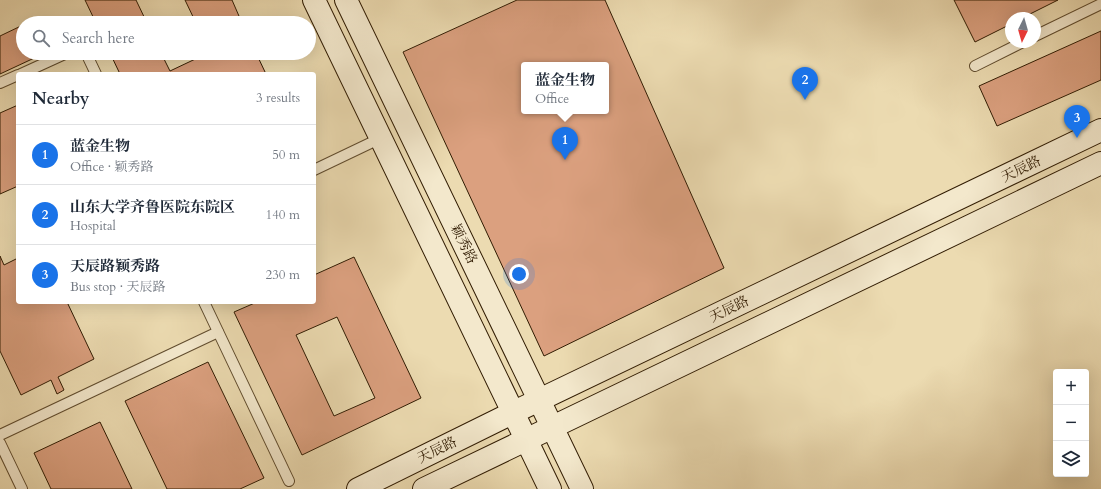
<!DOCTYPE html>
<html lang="en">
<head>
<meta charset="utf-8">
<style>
  :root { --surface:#fff; --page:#f6f6f7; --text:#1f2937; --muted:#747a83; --line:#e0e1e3; --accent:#1a73e8 }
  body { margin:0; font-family:Cardo,"Noto Serif SC",serif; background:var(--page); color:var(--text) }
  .controls { position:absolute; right:12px; bottom:12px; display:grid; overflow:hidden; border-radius:4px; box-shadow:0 4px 16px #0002 }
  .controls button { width:36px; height:36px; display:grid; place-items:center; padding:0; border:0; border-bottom:1px solid var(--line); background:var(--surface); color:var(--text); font:20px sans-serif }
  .compass { position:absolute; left:1005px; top:12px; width:36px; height:36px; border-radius:50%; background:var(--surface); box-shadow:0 4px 16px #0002; rotate:185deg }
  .you { position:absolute; left:519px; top:274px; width:14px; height:14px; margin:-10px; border:3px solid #fff; border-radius:50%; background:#1a73e8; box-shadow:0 0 0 6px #1a73e833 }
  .badge { display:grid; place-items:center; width:26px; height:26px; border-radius:50%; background:var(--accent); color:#fff; font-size:13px; font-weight:700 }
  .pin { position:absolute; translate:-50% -33px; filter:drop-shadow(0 1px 2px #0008) }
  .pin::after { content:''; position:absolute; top:21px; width:14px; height:12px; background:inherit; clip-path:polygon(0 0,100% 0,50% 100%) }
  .popup { position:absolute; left:521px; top:62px; width:88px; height:52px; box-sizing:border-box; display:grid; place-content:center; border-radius:4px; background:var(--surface); filter:drop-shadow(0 1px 3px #0005); font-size:13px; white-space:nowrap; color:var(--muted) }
  .popup b { font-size:15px; color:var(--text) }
  .popup::after { content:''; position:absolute; left:50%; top:100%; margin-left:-8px; border:8px solid transparent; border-top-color:var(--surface) }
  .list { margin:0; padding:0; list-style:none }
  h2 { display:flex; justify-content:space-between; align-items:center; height:52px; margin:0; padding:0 16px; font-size:17px }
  h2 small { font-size:13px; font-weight:400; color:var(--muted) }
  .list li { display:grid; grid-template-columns:26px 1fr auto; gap:12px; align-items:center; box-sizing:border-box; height:60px; padding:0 16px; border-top:1px solid var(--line) }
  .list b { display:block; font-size:15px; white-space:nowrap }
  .list p { margin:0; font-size:13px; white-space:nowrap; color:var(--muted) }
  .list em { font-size:13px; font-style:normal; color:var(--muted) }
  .icon { flex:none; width:22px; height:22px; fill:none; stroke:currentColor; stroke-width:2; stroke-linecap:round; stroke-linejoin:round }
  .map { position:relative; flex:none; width:1101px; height:489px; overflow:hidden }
  .search { position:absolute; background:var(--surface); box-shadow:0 4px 16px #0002; left:16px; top:16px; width:300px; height:44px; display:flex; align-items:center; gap:10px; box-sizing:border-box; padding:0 14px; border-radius:22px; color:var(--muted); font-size:15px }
  .panel { position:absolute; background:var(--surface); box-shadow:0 4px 16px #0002; left:16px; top:72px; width:300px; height:232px; border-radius:4px }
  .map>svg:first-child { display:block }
</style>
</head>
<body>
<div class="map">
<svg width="1101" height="489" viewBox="0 0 1101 489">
  <rect width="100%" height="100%" fill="#ecdbb1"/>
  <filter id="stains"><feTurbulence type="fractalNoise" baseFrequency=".005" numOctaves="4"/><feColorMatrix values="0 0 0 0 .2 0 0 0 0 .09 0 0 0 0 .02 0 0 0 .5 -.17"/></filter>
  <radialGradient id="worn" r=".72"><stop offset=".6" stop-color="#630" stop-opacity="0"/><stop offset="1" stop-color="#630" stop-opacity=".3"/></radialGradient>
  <g fill="#dba07f" stroke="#311c03" fill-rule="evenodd">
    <path d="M85,0H136L147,23H96Z"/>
    <path d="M185,0H232L242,23H196Z"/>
    <path d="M517,0H605L724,268L544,356L403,52ZM524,65H606V111H524Z"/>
    <path d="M954,0H1058L1022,18H1011V24L975,42Z"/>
    <path d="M23,25V53H45L0,74V36Z"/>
    <path d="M1101,31V80L997,126L979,86Z"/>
    <path d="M110,53H161L170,71L208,53H256L266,74H120Z"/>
    <path d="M18,105V186L0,194V113Z"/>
    <path d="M0,256L4,265L18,258V302H67L94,359L58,377L64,390L57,394L51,380L21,395L0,351Z"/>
    <path d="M354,257L421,398L302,455L234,312L257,302H314V275ZM337,317L375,398L334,416L296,335Z"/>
    <path d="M208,362L264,478L240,489H167L125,401Z"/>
    <path d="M100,422L132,489H51L34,453Z"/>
  </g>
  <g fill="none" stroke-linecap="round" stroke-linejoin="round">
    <defs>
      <g id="service">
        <path d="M1035,36L1101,4"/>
        <path d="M86,53L96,74"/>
        <path d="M975,66L1023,42"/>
        <path d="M21,74L67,53"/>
        <path d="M0,83L18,75"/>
        <path d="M314,170L381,138"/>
        <path d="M204,302L289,481"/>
        <path d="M0,435L218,332"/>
        <path d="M0,443L22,489"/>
      </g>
      <g id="secondary">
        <path d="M314,0L550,489"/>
        <path d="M346,0L582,489"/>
        <path d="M358,489L506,416L1101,130"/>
        <path d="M424,489L1101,163"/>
      </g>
    </defs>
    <use href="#service" stroke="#604c2e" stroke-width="12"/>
    <use href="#secondary" stroke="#311c03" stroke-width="24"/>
    <use href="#service" stroke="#f3e8cc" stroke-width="10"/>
    <use href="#secondary" stroke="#f3e8cc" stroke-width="22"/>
  </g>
  <g text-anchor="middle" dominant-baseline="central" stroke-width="3" stroke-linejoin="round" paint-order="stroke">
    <g font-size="14" fill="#311c03" stroke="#f3e8cc">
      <text transform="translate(1021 169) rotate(-26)">天辰路</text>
      <text transform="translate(464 244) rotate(64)">颖秀路</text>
      <text transform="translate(729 309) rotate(-26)">天辰路</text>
      <text transform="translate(437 450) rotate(-26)">天辰路</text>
    </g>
  </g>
  <rect width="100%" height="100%" filter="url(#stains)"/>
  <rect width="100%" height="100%" fill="url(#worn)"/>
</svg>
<div class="controls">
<button>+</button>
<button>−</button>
<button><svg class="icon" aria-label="layers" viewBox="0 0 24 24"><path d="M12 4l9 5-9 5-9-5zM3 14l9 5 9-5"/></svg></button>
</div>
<svg class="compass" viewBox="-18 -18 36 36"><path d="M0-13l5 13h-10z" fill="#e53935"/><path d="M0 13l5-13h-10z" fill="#747a83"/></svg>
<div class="you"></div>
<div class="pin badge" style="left:565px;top:160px">1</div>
<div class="popup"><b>蓝金生物</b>Office</div>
<div class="pin badge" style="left:805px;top:100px">2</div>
<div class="pin badge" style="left:1077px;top:138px">3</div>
<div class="search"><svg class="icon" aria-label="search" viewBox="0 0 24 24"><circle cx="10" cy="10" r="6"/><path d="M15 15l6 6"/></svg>Search here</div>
<section class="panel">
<h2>Nearby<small>3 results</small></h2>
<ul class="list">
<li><span class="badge">1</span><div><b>蓝金生物</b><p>Office · 颖秀路</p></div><em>50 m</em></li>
<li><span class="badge">2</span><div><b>山东大学齐鲁医院东院区</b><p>Hospital</p></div><em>140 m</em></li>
<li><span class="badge">3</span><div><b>天辰路颖秀路</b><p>Bus stop · 天辰路</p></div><em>230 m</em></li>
</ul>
</section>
</div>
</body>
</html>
